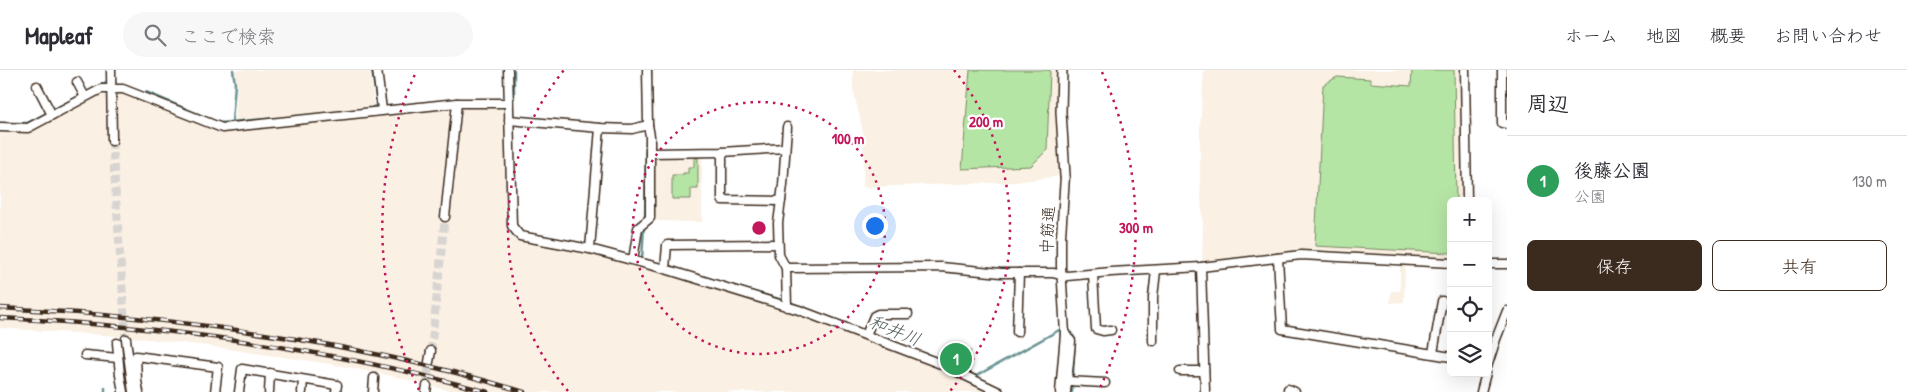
<!DOCTYPE html>
<html lang="ja">
<head>
<meta charset="utf-8">
<style>
  :root { --surface:#fff; --page:#f7f7f7; --text:#2b2b33; --muted:#7c7c81; --line:#e1e1e2; --accent:#3b2a1e }
  body { margin:0; font-family:"Patrick Hand","Klee One",sans-serif; background:var(--page); color:var(--text) }
  .controls { position:absolute; right:15px; bottom:15px; display:grid; overflow:hidden; border-radius:8px; box-shadow:0 5px 20px #0002 }
  .controls button { width:45px; height:45px; display:grid; place-items:center; padding:0; border:0; border-bottom:1px solid var(--line); background:var(--surface); color:var(--text); font:25px sans-serif }
  .you { position:absolute; left:874px; top:155px; width:18px; height:18px; margin:-12px; border:4px solid #fff; border-radius:50%; background:#1a73e8; box-shadow:0 0 0 8px #1a73e833 }
  .badge { display:grid; place-items:center; width:32px; height:32px; border-radius:50%; background:var(--accent); color:#fff; font-size:16px; font-weight:700 }
  .pin { position:absolute; translate:-50% -50%; border:2px solid #fff; box-shadow:0 1px 5px #0006 }
  .list { margin:0; padding:0; list-style:none }
  h2 { display:flex; justify-content:space-between; align-items:center; height:65px; margin:0; padding:0 20px; font-size:21px }
  h2 small { font-size:16px; font-weight:400; color:var(--muted) }
  .list li { display:grid; grid-template-columns:32px 1fr auto; gap:15px; align-items:center; box-sizing:border-box; height:90px; padding:0 20px; border-top:1px solid var(--line) }
  .list b { display:block; font-size:19px; white-space:nowrap }
  .list p { margin:0; font-size:16px; white-space:nowrap; color:var(--muted) }
  .list em { font-size:16px; font-style:normal; color:var(--muted) }
  .actions { display:flex; gap:10px; padding:15px 20px }
  .actions a { flex:1; padding:11px 0; border:1px solid var(--accent); border-radius:8px; text-align:center; font-size:18px; color:var(--accent) }
  .actions .main { background:var(--accent); color:#fff }
  .icon { flex:none; width:28px; height:28px; fill:none; stroke:currentColor; stroke-width:2; stroke-linecap:round; stroke-linejoin:round }
  .map { position:relative; flex:none; width:1507px; height:322px; overflow:hidden }
  header { display:flex; align-items:center; gap:30px; box-sizing:border-box; height:70px; padding:0 25px; background:var(--surface); border-bottom:1px solid var(--line) }
  header strong { font-size:24px }
  nav { display:flex; gap:28px; margin-inline-start:auto; font-size:18px }
  .search { width:350px; height:45px; background:var(--page); display:flex; align-items:center; gap:12px; box-sizing:border-box; padding:0 18px; border-radius:28px; color:var(--muted); font-size:19px }
  main { display:flex }
  aside { flex:1; background:var(--surface) }
  .map>svg:first-child { display:block }
</style>
</head>
<body>
<header>
<strong>Mapleaf</strong>
<div class="search"><svg class="icon" aria-label="search" viewBox="0 0 24 24"><circle cx="10" cy="10" r="6"/><path d="M15 15l6 6"/></svg>ここで検索</div>
<nav><a>ホーム</a><a>地図</a><a>概要</a><a>お問い合わせ</a></nav>
</header>
<main>
<div class="map">
<svg width="1507" height="322" viewBox="0 0 1507 322">
  <rect width="100%" height="100%" fill="#fff"/>
  <filter id="ink" filterUnits="userSpaceOnUse"><feTurbulence type="fractalNoise" baseFrequency=".02" numOctaves="2"/><feDisplacementMap in="SourceGraphic" scale="10" xChannelSelector="R" yChannelSelector="G"/><feConvolveMatrix kernelMatrix="1 2 1 2 8 2 1 2 1" color-interpolation-filters="sRGB"/></filter>
  <g filter="url(#ink)">
    <g fill="#faf0e3">
      <path d="M235,0H370L374,34L371,37L235,51L237,16Z"/>
      <path d="M853,0H1057L1055,40L1060,106L1015,112L863,117L864,84L862,57L853,19Z"/>
      <path d="M1204,0H1461L1464,131H1451V190L1301,183L1202,195L1203,155L1200,114V59Z"/>
      <path d="M124,23L221,61L444,37L452,45L439,146L448,148L461,39L465,37L498,35L505,43L507,157L514,170L571,180L628,194L709,216L775,236L907,285L989,322H454L397,307L331,294L207,276L132,267L0,258V61H30L99,24L107,28V68H117L116,26Z"/>
      <path d="M655,86H702V152L655,151Z"/>
      <path d="M1400,196H1405L1404,232L1390,233L1391,221H1400Z"/>
    </g>
    <g fill="#b5e5a5" stroke="#788862">
      <path d="M970,0H1050L1047,80L1031,96L962,99Z"/>
      <path d="M1412,0H1454L1456,131H1451V183L1315,176L1323,15L1337,7L1370,9V13L1411,16Z"/>
      <path d="M694,88H698V119H691V129H672V105H683V103H688V97H694Z"/>
      <path d="M945,281H971L959,298L947,292Z"/>
    </g>
    <g fill="none" stroke-linecap="round" stroke-linejoin="round">
      <g stroke="#6a9493" stroke-width="2.5">
        <path d="M651,8V0"/>
        <path d="M146,22L219,53L278,48"/>
        <path d="M514,28V0"/>
        <path d="M371,39L377,34L372,0"/>
        <path d="M651,48V24"/>
        <path d="M232,52L235,14L233,0"/>
        <path d="M0,53H27L106,12"/>
        <path d="M645,150L646,71"/>
        <path d="M644,156L642,189L660,194"/>
        <path d="M670,197L792,233L932,287"/>
        <path d="M960,299L976,306L1061,259L1069,260L1075,269L1072,322"/>
        <path d="M105,318V322"/>
      </g>
      <g stroke="#d8d4d2" stroke-width="8" stroke-dasharray="8 4" stroke-linecap="butt">
        <path d="M112,71L126,269"/>
        <path d="M431,281L445,147"/>
        <path d="M427,316L429,292"/>
      </g>
      <defs>
        <g id="minor">
          <path d="M111,0L112,71"/>
          <path d="M377,0L382,40"/>
          <path d="M508,0L512,156L520,166L590,179L665,199L799,240L941,294L999,322"/>
          <path d="M1465,0L1467,131"/>
          <path d="M1502,0V53L1507,54"/>
          <path d="M77,12L85,27"/>
          <path d="M37,16L52,45"/>
          <path d="M509,50L600,58L632,59L648,55L647,0"/>
          <path d="M0,57L28,58L101,19H123L222,58L457,33H508"/>
          <path d="M787,57L783,115L778,153L779,185L786,198L787,237"/>
          <path d="M722,82V130L781,131"/>
          <path d="M650,83L722,82L785,78"/>
          <path d="M445,147L457,33"/>
          <path d="M590,179L600,58"/>
          <path d="M1278,188L1282,259L1451,287"/>
          <path d="M633,190L638,158L650,148V66L648,55"/>
          <path d="M1488,194H1507"/>
          <path d="M1201,197L1205,322"/>
          <path d="M786,198L941,197L1001,203H1053L1067,206L1111,202L1201,197L1301,185L1451,193"/>
          <path d="M665,199L667,175L778,174"/>
          <path d="M1093,204L1096,259L1103,261L1111,260"/>
          <path d="M1017,262L1019,203"/>
          <path d="M1065,264L1071,271L1066,322"/>
          <path d="M866,265L874,246L878,244H908"/>
          <path d="M126,269L133,322"/>
          <path d="M1153,271V227L1156,201"/>
          <path d="M117,273L120,305L123,322"/>
          <path d="M1433,283L1442,231"/>
          <path d="M85,285L118,288"/>
          <path d="M429,292L431,281"/>
          <path d="M1488,294L1496,269L1507,241"/>
          <path d="M1180,301H1204"/>
          <path d="M1067,311L1105,313"/>
          <path d="M1288,319L1295,322"/>
          <path d="M139,322L137,311L136,286L218,297L215,322"/>
          <path d="M239,322L242,299L337,315L336,322"/>
          <path d="M269,322L270,303"/>
          <path d="M302,322L303,310"/>
          <path d="M373,322L374,308"/>
          <path d="M426,322L427,316"/>
          <path d="M1060,322L1065,264L1061,196V166L1065,106"/>
          <path d="M1481,322L1486,303"/>
        </g>
        <path id="tertiary" d="M1062,0L1061,42L1065,106"/>
      </defs>
      <use href="#minor" stroke="#3b2a1e" stroke-width="11"/>
      <use href="#tertiary" stroke="#3b2a1e" stroke-width="12"/>
      <use href="#minor" stroke="#fff" stroke-width="8"/>
      <use href="#tertiary" stroke="#fff" stroke-width="9"/>
      <defs>
        <g id="rail">
          <path d="M0,238C177,247 354,270 524,322"/>
          <path d="M0,248C165,256 328,278 488,322"/>
        </g>
      </defs>
      <use href="#rail" stroke="#3b2a1e" stroke-width="4.5"/>
      <use href="#rail" stroke="#fff" stroke-width="2.5" stroke-dasharray="8" stroke-linecap="butt"/>
    </g>
  </g>
  <g fill="none" stroke="#c2185b" stroke-width="2.5" stroke-dasharray="2.5 5">
    <circle cx="759" cy="158" r="126"/>
    <path d="M568 321A251 251 0 0 1 564 0M954 0A251 251 0 0 1 950 321"/>
    <path d="M419 320A377 377 0 0 1 416 2M1102 2A377 377 0 0 1 1099 320"/>
  </g>
  <g text-anchor="middle" dominant-baseline="central" stroke-width="4.5" stroke-linejoin="round" paint-order="stroke">
    <g font-size="16" fill="#3b2a1e" stroke="#fff">
      <text transform="translate(1047 160) rotate(-87)">中筋通</text>
    </g>
    <g font-size="18" font-style="italic" fill="#525f58" stroke="#fff">
      <text transform="translate(895 260) rotate(22)">和井川</text>
    </g>
  </g>
  <circle cx="759" cy="158" r="8" fill="#c2185b" stroke="#fff" stroke-width="2.5"/>
  <g font-size="15" text-anchor="middle" font-weight="bold" fill="#c2185b" stroke="#fff" stroke-width="4.5" stroke-linejoin="round" paint-order="stroke">
    <text x="986" y="57">200 m</text>
    <text x="848" y="74">100 m</text>
    <text x="1136" y="163">300 m</text>
  </g>
</svg>
<div class="controls">
<button>+</button>
<button>−</button>
<button><svg class="icon" aria-label="locate" viewBox="0 0 24 24"><circle cx="12" cy="12" r="6"/><path d="M12 2v4M12 18v4M2 12h4M18 12h4"/></svg></button>
<button><svg class="icon" aria-label="layers" viewBox="0 0 24 24"><path d="M12 4l9 5-9 5-9-5zM3 14l9 5 9-5"/></svg></button>
</div>
<div class="you"></div>
<div class="pin badge" style="left:956px;top:289px;background:#2e9e5b">1</div>
</div>
<aside>
<h2>周辺<small></small></h2>
<ul class="list">
<li><span class="badge" style="background:#2e9e5b">1</span><div><b>後藤公園</b><p>公園</p></div><em>130 m</em></li>
</ul>
<div class="actions"><a class="main">保存</a><a>共有</a></div>
</aside>
</main>
</body>
</html>
